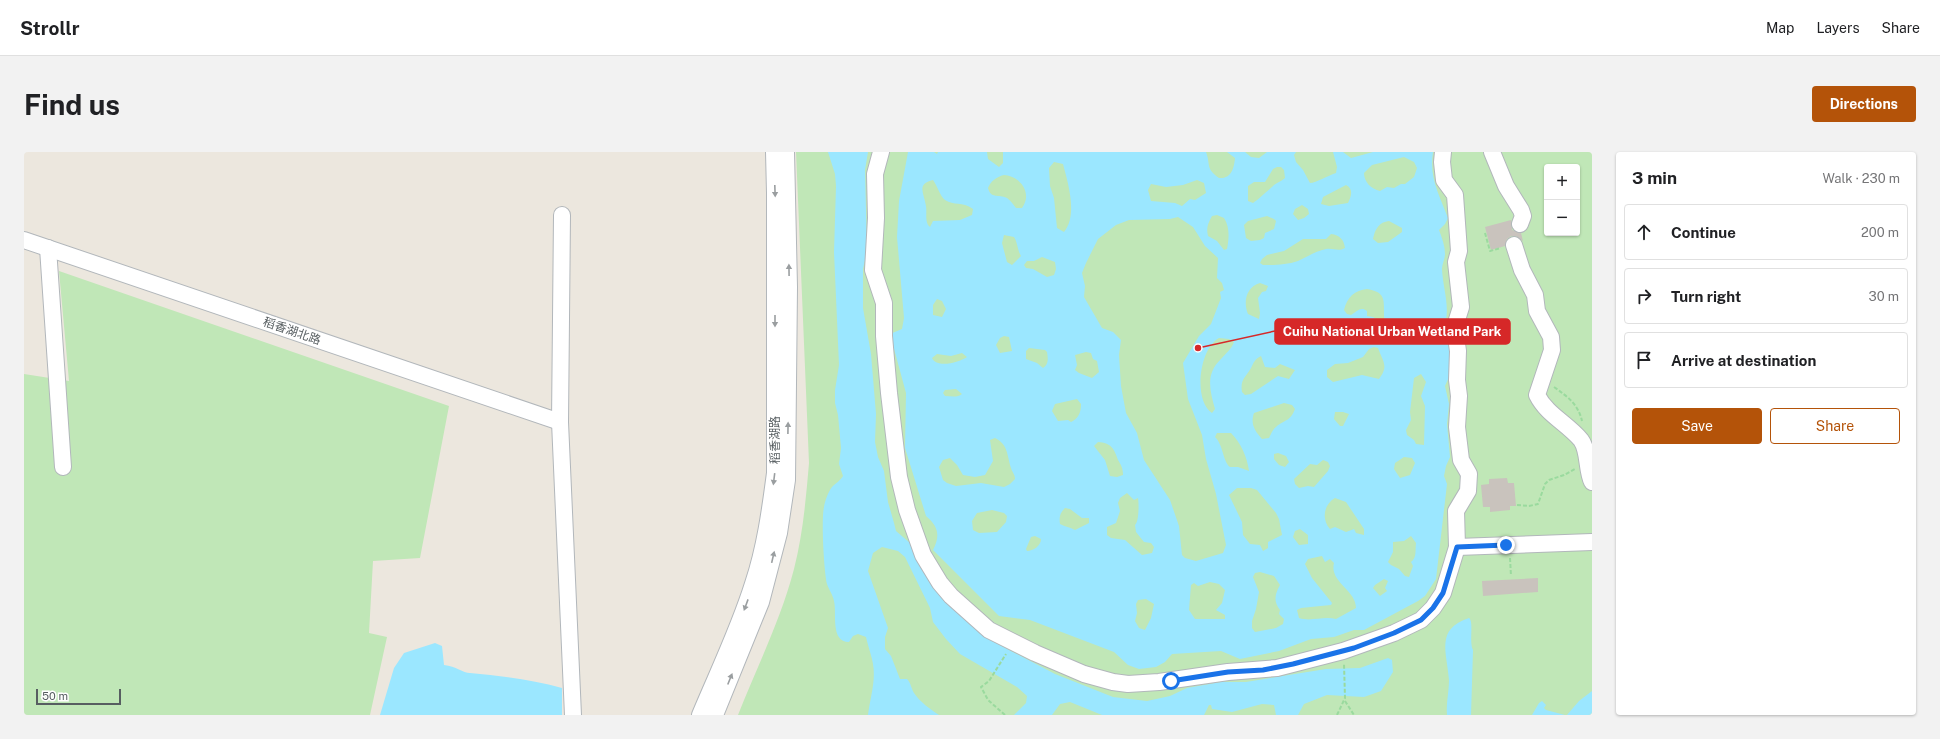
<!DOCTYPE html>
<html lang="en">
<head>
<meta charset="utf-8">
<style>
  :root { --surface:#fff; --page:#f2f2f2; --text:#202124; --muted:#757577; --line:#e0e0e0; --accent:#b45309 }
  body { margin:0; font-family:"Public Sans","Noto Sans SC",sans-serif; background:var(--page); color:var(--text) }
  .controls { position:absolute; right:12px; top:12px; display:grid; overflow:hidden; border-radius:4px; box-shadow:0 1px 3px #0004 }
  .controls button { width:36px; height:36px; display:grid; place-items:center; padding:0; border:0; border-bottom:1px solid var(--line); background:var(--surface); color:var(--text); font:20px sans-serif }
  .scale { position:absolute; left:12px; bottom:10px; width:85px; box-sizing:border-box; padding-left:4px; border:2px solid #575e61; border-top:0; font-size:11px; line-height:14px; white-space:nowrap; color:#575e61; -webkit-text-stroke:3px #fff; paint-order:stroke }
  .stop { position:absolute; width:12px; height:12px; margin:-9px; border:3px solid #1a73e8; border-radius:50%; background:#fff }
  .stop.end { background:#1a73e8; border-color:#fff; box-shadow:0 1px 4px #0008 }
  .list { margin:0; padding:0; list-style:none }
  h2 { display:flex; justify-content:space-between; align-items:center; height:52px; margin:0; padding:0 16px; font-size:17px }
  h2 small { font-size:13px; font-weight:400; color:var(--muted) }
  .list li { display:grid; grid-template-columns:26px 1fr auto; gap:12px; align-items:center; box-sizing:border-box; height:56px; margin:0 8px 8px; padding:0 8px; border:1px solid var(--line); border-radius:4px }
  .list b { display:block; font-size:15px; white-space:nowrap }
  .list em { font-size:13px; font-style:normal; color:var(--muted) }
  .actions { display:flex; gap:8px; padding:12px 16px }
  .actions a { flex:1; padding:9px 0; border:1px solid var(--accent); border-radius:4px; text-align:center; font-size:14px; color:var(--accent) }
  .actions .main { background:var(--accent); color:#fff }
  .icon { flex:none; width:22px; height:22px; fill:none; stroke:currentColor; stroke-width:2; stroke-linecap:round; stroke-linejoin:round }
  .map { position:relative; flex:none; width:1568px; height:563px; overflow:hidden; border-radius:4px }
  header { display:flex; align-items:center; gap:24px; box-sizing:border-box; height:56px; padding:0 20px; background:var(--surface); border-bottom:1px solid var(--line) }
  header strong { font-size:19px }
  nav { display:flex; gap:22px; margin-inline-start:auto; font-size:14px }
  .intro { display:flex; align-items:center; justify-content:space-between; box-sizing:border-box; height:96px; padding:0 24px }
  h1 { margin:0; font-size:28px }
  .button { padding:10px 18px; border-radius:4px; background:var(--accent); color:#fff; font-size:14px; font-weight:700 }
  main { display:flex; gap:24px; padding:0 24px }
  aside { flex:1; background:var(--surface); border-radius:4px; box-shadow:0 1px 3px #0004 }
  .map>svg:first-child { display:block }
</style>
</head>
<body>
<header>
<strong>Strollr</strong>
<nav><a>Map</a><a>Layers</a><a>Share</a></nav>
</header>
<div class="intro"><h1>Find us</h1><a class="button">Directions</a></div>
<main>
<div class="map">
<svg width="1568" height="563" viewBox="0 0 1568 563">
  <rect width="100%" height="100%" fill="#ece7de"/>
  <g fill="#c0e7b7" fill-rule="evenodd">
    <path d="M772,0H1568V563H714C733,515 757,467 770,417C779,382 782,346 785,311ZM1523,15H1553V81H1523Z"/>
    <path d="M35,119L425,254L396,406L349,409L345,481L363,485L346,563H0V222L45,229Z"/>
  </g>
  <g fill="#9be7ff" fill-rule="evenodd">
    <path d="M804,0H844L841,18L843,99L839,117V156L847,202L852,262L851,290L854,305L860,319L864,350L870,371L872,379L886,391L966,488L1031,522L1089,545L1123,549L1146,544L1163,536L1197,530H1222L1302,517L1336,516L1364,506L1368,508L1369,520L1357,539L1340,545L1303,543L1280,552L1274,563H1252L1250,553L1238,552L1208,560L1188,557L1187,553H1185L1180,563H1078L1046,550L1036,552L1028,563H990L1002,551L1003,544L993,535L936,502L922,487L909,470L906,456L881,405L874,399L858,395L849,401L844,419L864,476L861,485V497L867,504L876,527H883C887,531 887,536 890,541C896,550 906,557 915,563H844C846,546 852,529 849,512C848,505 844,494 842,485L834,482L829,484L825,490C806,490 813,461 810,449C809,443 805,438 803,432C800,420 797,367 800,355C801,349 804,340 808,335C812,331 816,329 819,324L815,312L817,296L814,263L811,251V238L815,213L810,100L812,34L811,22Z"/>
    <path d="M884,0H910L913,2L914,0H963L964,7L975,15L979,11V0H1182C1187,13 1181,16 1195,26C1207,27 1210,17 1211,6L1203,0H1221L1227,5L1235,6L1243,0H1272L1270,3L1272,10L1279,18L1286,31C1292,31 1305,23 1312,21L1313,15L1309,0H1319L1327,6L1349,0H1409C1405,26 1415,42 1424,66L1421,72L1415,78C1418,86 1421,94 1421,102C1421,107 1418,112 1418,117C1419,138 1427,156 1420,176L1428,198L1425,225L1421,234L1425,252L1423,272L1426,305L1422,314L1420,324L1423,332L1412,427L1401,444L1394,449L1340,478H1330L1310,485L1287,487L1255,499L1216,507L1197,499L1148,502L1141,510L1132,515L1115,517L1104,513L1090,500L1006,468L975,464L909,398C916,384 915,375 902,364L881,296L882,241L866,182L878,177L880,166L873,85L875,49ZM1380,5L1390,10L1393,16L1390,25L1381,32H1377L1370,36L1363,35L1356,39C1347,37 1340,30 1340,21L1348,13ZM1030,10L1039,12C1044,31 1054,63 1040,80L1033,76L1030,46L1026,34L1025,16ZM1253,15H1257L1260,18L1261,26C1257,30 1251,31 1248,35C1243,39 1235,47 1229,51L1224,49V34L1230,30H1241L1249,17ZM980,23C996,24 1009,41 998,56H992C989,52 987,49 983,46C974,42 967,47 964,36C967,29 972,25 980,23ZM909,28C913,33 916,44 921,48C930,54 938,49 949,57L948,63L936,68L909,69L906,75L904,73C901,67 903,61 902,54C900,41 892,32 909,28ZM1173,28L1180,31L1182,41L1171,48L1166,47L1158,54L1151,51L1127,49L1124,38L1127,32L1142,35L1159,33ZM1322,33C1330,37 1327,45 1324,51L1305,54L1297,52L1299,45ZM1278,53L1284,57L1285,62L1280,66L1274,68L1269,62L1271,57ZM1193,63L1200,66C1206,75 1205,87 1203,97L1200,98L1193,89L1184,84C1182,76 1184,71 1188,64ZM1243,64L1250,67L1252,69L1250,77L1241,81L1240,86L1236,88L1227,89L1222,86L1220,73L1224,69ZM1154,65L1169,75L1181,94L1194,106L1193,126L1198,131L1200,138L1196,140L1197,146L1187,172L1175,184L1159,211L1164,247L1178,283L1182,307L1192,342L1202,393L1199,401L1172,409L1161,406L1158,403L1155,374L1146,348L1120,308L1113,281L1102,261L1097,234L1095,203L1097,188L1089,180L1078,176L1060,145L1061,134L1058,121L1062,111L1074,87L1092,73L1105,68L1146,67ZM1365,69L1378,76V80L1364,90L1354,91L1349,87C1351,77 1355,70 1365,69ZM1307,82C1316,83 1320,88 1321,96C1314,100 1310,96 1302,97C1292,99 1283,105 1274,109C1263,113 1250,113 1239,113L1236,111L1238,107L1243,103L1260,99L1279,87H1302ZM980,83L990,85C994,91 993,98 997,104L988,113L983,110L978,91ZM1018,105L1031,110L1032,117L1030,123L1023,125L1009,117L1002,116L1000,113L1003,109H1010ZM1236,131L1244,134L1242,139L1238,140L1234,146L1236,161L1235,167L1224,162C1219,150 1222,135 1236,131ZM1343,137C1361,140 1360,147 1360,162C1360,166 1361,167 1359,171L1349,165L1343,164V159C1337,154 1333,159 1327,163L1323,162L1320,158C1323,145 1331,138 1343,137ZM913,147L918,149L922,157L918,165L909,163V153ZM980,184L985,185L988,199L976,201L972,193L976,186ZM1195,186L1205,187L1210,190C1207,198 1202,201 1197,207C1181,222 1186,239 1191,257L1188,261C1169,248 1175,197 1195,186ZM1350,195L1354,196C1359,210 1365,214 1355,227L1338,223L1309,230L1303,225V218L1311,212L1324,211L1339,205L1345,197ZM1005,196L1021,198L1023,200C1024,206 1025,212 1019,216L1013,211L1002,207V199ZM1062,200L1067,201L1069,207L1073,209L1075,220L1068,226L1055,221L1051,218L1053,213L1051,203ZM938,201L943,205C936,210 913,217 908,206L913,202L927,204ZM1237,204L1241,215L1251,216L1256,212L1271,218L1265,227L1254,224L1227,242L1221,243L1218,240C1216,228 1221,226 1227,216C1230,210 1231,207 1237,204ZM1397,222L1402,230L1397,244L1401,254L1400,293L1392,292L1390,288L1383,283L1382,278L1387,268L1386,260L1390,226ZM932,237L938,242C933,246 927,244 921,244L919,241L921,238ZM1053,247L1057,252C1057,260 1055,266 1047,270L1044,268L1034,269L1028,259L1031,252ZM1260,251L1268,253L1271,257C1266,270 1261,267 1252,275C1249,277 1247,282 1245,286L1238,287C1231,279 1226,272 1230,261ZM1311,260H1319L1325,262L1319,274H1316L1310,267ZM1193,281H1207C1217,291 1223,305 1225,319L1214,315H1206C1199,310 1199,292 1191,285ZM971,286C984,292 983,303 987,316C988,320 991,322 991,327L986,332L980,335L957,331L932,334L923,331L919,328L915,315L919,308L926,306L933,313L939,323L951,325L961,323L969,309L966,288ZM1074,290C1087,291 1090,296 1094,308C1097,313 1099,316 1099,323L1093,325L1086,324L1081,308L1070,294ZM1254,301L1262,304L1265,310L1261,315L1255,313L1250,307V302ZM1380,305L1388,306L1391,311L1386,323L1376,326L1370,317L1371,311ZM1299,308L1304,310L1306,314L1304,319L1290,335L1284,334L1275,336L1271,332L1270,327L1286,312L1293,313ZM1213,336H1227L1233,338L1252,361L1255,367L1258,383L1244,390V396L1239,399L1236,393L1226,392L1219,383L1218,370L1205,343ZM1103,341L1110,348L1114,346C1115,351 1115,370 1111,373L1112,380L1120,390L1127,391L1130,395L1128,401L1118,403L1101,388L1087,386L1083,383V375L1092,371L1096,359L1094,351L1096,346ZM1311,346L1322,350L1340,377V383L1332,381L1330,377L1322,380L1311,375L1306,377C1297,367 1300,352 1311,346ZM1041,356L1046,357L1058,366H1065V371L1051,378C1046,375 1041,375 1036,372C1035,365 1036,361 1041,356ZM968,358L980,361L983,364L982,370L973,380L955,381L949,378L948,369L953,361ZM1276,377L1284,383V392L1275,393L1269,385L1271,379ZM1011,384L1017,387C1017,394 1009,399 1003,399L1002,397L1007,385ZM1387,384L1392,391C1391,398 1393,406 1387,410L1389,414L1385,425L1381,424L1375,417L1367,413L1364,410L1369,400V390L1380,389ZM1298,404L1301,410L1306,407L1310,411C1305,430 1332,438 1332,456L1312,467C1299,464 1287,470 1275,466L1273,458L1277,456C1287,455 1296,454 1307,453L1308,451L1288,426L1281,412L1284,407ZM1236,420L1250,424L1256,433C1251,442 1249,449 1256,458L1255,462L1260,467L1259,472L1252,476L1231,480L1228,476V469L1232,457L1235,440L1229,425L1231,421ZM1360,427L1364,429L1361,436L1363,439L1356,444L1349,436L1351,433ZM1186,430L1195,432L1201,438L1198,451L1192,458L1201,463V467H1171L1165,458L1167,433L1170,431L1174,434ZM1122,447L1130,452L1127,466L1121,478L1115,476L1111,469L1113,461L1112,452L1114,448Z"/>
    <path d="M1445,466C1450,469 1445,490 1449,498L1447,563H1423C1422,551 1425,540 1425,528C1423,500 1411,477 1445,466Z"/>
    <path d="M411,491L418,494L420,513C432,514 439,521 446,521C478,524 508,528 538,536V563H356L370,516L380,501Z"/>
    <path d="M1568,539V563H1543L1555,549Z"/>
    <path d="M1518,549L1522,553L1520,556L1522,558L1541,563H1508L1515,551Z"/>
  </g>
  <g fill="#c9c3bd">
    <path d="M1487,68L1488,78L1497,81L1499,89L1492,84H1487L1483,87L1481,94L1467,98L1461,75Z"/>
    <path d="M1483,326L1484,331H1490L1492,354H1486V358L1466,360V355H1459L1457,333L1465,332V327Z"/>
    <path d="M1514,426V440L1459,444L1458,429Z"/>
  </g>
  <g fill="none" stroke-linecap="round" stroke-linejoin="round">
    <defs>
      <g id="minor">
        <path d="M857,0L851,22L852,66L849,118L860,151V184L865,241L875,325L883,358L899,403L916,431L927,444L965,478L1011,501L1060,522L1089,530L1104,532L1135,530L1204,520L1253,516L1319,499L1370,481L1397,468L1409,456L1419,441L1433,395L1432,359L1444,339L1445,322L1437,308L1433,275L1435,244L1433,228L1434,199L1432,185V171L1437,155L1432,110L1435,99L1431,43L1420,28L1418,10L1419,0"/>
        <path d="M1468,0L1482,34L1497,58L1499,64L1496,72"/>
        <path d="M538,63L536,270L549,563"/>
        <path d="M0,88L536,270"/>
        <path d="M1490,93L1498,118L1511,143L1513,159L1527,185L1528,198L1513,243C1523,263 1543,271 1557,288C1565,299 1562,317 1568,330"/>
        <path d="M24,96L39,315"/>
        <path d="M1433,395L1568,390"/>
        <path d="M676,563C694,520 715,477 729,432C741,396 746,359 751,321V41L750,0"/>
        <path d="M691,563L737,450L755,381L763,328L765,135L762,0"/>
      </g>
    </defs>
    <use href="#minor" stroke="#b2b7bb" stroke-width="18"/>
    <g stroke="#9ada9e" stroke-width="2" stroke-dasharray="4 2" stroke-linecap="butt">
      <path d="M1461,81L1466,99L1477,96"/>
      <path d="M1530,235C1544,245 1554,252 1558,269"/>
      <path d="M1493,353L1505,354L1514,352L1521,332L1525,328L1540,323L1551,317"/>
      <path d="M1486,406L1487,424"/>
      <path d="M1321,549L1330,563"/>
      <path d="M981,563L964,548L957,535L965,529L982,502"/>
      <path d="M1313,563L1321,546L1320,512"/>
    </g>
    <use href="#minor" stroke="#fff" stroke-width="16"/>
  </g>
  <defs><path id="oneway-solid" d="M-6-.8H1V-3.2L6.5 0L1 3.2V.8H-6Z"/></defs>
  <g fill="#9a9ea0">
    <use href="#oneway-solid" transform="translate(751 39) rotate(88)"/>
    <use href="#oneway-solid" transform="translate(765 118) rotate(-91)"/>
    <use href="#oneway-solid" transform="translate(751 169) rotate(90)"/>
    <use href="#oneway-solid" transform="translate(764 276) rotate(-89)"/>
    <use href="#oneway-solid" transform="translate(750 327) rotate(97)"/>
    <use href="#oneway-solid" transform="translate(749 405) rotate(-77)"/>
    <use href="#oneway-solid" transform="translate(722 453) rotate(110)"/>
    <use href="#oneway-solid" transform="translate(706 527) rotate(-68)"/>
  </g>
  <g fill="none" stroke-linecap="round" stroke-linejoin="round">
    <path stroke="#1a73e8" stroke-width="5" d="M1147,529L1204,520L1239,518L1269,512L1330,496L1370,481L1397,468L1409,456L1419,441L1433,395L1482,393"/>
  </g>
  <g text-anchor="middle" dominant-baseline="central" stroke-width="3.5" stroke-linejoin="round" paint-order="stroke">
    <g font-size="12" fill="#575e61" stroke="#fff">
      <text transform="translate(268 179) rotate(19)">稻香湖北路</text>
      <text transform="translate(751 288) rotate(-90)">稻香湖路</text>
    </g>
  </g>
  <path fill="none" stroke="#d62828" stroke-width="1.5" d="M1174 196L1251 179"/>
  <circle fill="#d62828" stroke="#fff" stroke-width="1.5" cx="1174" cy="196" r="4"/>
  <rect fill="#d62828" stroke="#d62828" stroke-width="1.5" x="1251" y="167" width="235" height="25" rx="4"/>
  <g font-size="13" text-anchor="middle" font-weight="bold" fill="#fff">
    <text x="1368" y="184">Cuihu National Urban Wetland Park</text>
  </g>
</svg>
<div class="controls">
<button>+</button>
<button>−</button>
</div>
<div class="scale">50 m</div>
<div class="stop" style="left:1147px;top:529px"></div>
<div class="stop end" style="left:1482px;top:393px"></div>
</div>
<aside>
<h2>3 min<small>Walk · 230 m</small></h2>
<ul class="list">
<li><svg class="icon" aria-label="ahead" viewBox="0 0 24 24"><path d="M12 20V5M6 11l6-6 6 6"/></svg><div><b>Continue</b></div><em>200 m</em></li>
<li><svg class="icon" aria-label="right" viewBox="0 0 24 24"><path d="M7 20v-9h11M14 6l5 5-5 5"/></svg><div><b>Turn right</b></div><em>30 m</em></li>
<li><svg class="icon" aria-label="arrive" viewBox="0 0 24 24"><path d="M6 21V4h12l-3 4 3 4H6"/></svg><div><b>Arrive at destination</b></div></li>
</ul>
<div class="actions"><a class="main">Save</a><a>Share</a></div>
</aside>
</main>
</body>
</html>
